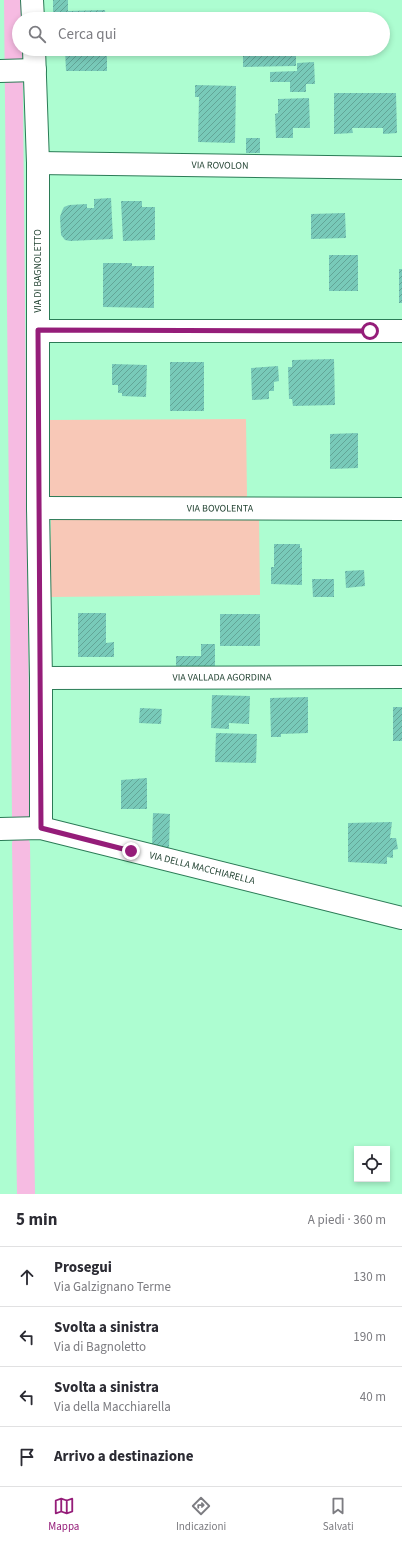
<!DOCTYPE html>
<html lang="it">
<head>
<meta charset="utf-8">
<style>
  :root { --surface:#fff; --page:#f2f2f3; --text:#2b2b33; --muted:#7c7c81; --line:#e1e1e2; --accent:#951d79 }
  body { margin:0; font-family:"Source Sans 3",sans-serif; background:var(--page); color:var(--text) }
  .controls { position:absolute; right:12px; bottom:12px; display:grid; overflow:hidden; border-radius:0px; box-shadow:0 2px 6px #0003 }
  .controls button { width:36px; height:36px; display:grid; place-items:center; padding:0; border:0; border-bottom:1px solid var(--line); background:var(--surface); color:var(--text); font:20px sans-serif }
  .stop { position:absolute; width:12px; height:12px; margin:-9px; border:3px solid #951d79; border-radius:50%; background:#fff }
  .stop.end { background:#951d79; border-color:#fff; box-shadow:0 1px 4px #0008 }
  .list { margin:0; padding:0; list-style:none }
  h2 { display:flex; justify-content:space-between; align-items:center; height:52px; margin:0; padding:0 16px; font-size:17px }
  h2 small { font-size:13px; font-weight:400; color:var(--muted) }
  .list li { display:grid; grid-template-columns:26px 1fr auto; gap:12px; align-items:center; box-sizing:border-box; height:60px; padding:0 16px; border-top:1px solid var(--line) }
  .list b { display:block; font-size:15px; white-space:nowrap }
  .list p { margin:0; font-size:13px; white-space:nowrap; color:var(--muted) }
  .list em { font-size:13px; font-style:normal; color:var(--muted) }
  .icon { flex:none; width:22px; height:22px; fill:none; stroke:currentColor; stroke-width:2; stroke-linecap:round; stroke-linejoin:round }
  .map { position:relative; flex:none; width:402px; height:1194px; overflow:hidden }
  .search { position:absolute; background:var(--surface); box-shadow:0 2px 6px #0003; left:12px; right:12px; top:12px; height:44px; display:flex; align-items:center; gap:10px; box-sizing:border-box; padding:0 14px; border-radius:22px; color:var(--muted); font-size:15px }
  .sheet { height:292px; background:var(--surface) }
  nav { display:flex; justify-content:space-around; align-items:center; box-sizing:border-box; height:56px; border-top:1px solid var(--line); background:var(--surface); font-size:11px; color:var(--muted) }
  nav a { display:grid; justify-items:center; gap:2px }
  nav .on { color:var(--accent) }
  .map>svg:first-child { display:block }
</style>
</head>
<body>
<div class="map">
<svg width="402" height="1194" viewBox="0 0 402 1194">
  <defs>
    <pattern id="building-hatch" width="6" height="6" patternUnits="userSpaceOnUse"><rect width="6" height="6" fill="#78cab9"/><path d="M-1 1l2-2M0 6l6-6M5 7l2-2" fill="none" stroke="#62a597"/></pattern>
  </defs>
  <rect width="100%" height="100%" fill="#adfdd1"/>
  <g fill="#f8c8b7">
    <path d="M246,419L247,499L50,497L48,420Z"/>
    <path d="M259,515L260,595L49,597L51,516Z"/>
  </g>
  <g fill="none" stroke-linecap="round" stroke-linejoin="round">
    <g stroke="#f6bbe2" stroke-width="18">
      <path d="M13,0L21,817"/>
      <path d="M21,844L26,1194"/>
    </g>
  </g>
  <g fill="url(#building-hatch)">
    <path d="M53,0H68V11L105,10L106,19H67V15H53Z"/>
    <path d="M65,49H107V71H66Z"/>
    <path d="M243,49H296V66L243,67Z"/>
    <path d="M314,62L315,84H306V92H290V82H270V72L297,71V63Z"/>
    <path d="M195,85L236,86L235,143L198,142L199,97H195Z"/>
    <path d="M334,93H396L397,133L383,134V128H352L353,133L334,134Z"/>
    <path d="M309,98L310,128H293V138H276L275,114L278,113V99Z"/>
    <rect x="246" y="138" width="14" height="15"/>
    <path d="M111,198L113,239L70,241L65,240L61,235L60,217L62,211L64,207L69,205L87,204V208H94V199Z"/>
    <path d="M121,201H142V207H155V240L123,241Z"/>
    <path d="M345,213L346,238L311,239V214Z"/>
    <rect x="329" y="255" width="29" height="36"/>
    <path d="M103,263H132V266H154V308L103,307Z"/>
    <rect x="399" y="269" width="3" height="34"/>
    <path d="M334,359L335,405L293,406L292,399H289L288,367H292V360Z"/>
    <rect x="170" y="362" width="34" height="49"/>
    <path d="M112,364L147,365L146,397L122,396V393H118V385H112Z"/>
    <path d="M278,366L279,381L274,382V391H269V399L252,400L251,368Z"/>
    <path d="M358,433V468L330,469V434Z"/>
    <path d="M274,544H300V548H302V585L271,584V567H274Z"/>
    <path d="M364,570L365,586L346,588L345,571Z"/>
    <path d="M312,579H334V597H313Z"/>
    <path d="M78,613H106V643L114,642V657H78Z"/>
    <rect x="220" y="614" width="40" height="32"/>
    <path d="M201,644H215V670H176V656H201Z"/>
    <path d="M212,695L250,696L249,724L229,723V729L211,728Z"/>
    <path d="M308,697V733L281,734V737H271L270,698Z"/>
    <rect x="393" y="707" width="9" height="34"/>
    <path d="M140,708L162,709L161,724L139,723Z"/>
    <path d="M216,733L257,734L256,763L215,762Z"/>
    <path d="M147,778V809H121V780Z"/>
    <path d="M153,813L170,814L169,849L152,847Z"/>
    <path d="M392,822L390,838H396L398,849L393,850V858L387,857V864L348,862V823Z"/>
  </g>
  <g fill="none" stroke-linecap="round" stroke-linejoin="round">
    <defs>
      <g id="minor">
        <path d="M32,0L33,19"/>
        <path d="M34,49L38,163V508L41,678V828"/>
        <path d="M0,71L35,70"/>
        <path id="s1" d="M38,163L402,168"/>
        <path d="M38,331H402"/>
        <path id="s2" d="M38,508L402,509"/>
        <path id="s3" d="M41,678L402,677"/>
        <path id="s4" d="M0,829L41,828L402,918"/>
      </g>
    </defs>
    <use href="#minor" stroke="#2b7b56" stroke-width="24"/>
    <use href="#minor" stroke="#fff" stroke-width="22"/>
  </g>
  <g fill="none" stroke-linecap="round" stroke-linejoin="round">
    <path stroke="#951d79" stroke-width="5" d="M131,851L41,828L38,330L370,331"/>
  </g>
  <g text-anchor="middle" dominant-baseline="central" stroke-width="4" stroke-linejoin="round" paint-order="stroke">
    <g font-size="10" fill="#1e3f2e" stroke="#fff">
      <text stroke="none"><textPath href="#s1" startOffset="182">VIA ROVOLON</textPath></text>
      <text transform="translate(38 271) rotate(-90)">VIA DI BAGNOLETTO</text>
      <text stroke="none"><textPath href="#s2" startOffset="182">VIA BOVOLENTA</textPath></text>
      <text stroke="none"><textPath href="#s3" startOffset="181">VIA VALLADA AGORDINA</textPath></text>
      <text stroke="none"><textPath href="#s4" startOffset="207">VIA DELLA MACCHIARELLA</textPath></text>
    </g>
  </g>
</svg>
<div class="controls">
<button><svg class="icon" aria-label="locate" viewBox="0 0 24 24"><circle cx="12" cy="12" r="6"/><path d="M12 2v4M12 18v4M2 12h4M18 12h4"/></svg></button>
</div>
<div class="stop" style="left:370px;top:331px"></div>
<div class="stop end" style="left:131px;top:851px"></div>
<div class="search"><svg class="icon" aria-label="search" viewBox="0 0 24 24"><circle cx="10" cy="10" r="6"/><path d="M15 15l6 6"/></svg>Cerca qui</div>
</div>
<section class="sheet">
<h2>5 min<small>A piedi · 360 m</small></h2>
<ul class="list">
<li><svg class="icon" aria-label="ahead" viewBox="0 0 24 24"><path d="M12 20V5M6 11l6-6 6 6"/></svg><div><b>Prosegui</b><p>Via Galzignano Terme</p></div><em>130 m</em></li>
<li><svg class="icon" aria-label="left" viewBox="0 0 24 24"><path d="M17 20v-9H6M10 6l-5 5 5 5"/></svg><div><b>Svolta a sinistra</b><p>Via di Bagnoletto</p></div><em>190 m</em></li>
<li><svg class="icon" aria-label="left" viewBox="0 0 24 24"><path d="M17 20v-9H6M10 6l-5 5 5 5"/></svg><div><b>Svolta a sinistra</b><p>Via della Macchiarella</p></div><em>40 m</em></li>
<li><svg class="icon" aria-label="arrive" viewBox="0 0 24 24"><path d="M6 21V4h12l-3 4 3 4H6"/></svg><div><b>Arrivo a destinazione</b></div></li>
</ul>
</section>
<nav>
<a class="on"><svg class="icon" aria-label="map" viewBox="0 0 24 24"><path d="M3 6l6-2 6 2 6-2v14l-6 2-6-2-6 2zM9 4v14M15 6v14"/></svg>Mappa</a>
<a><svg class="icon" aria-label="directions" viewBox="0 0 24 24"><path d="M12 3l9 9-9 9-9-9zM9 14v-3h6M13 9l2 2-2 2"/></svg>Indicazioni</a>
<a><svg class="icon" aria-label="saved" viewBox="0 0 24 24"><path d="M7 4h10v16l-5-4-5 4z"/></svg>Salvati</a>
</nav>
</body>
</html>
